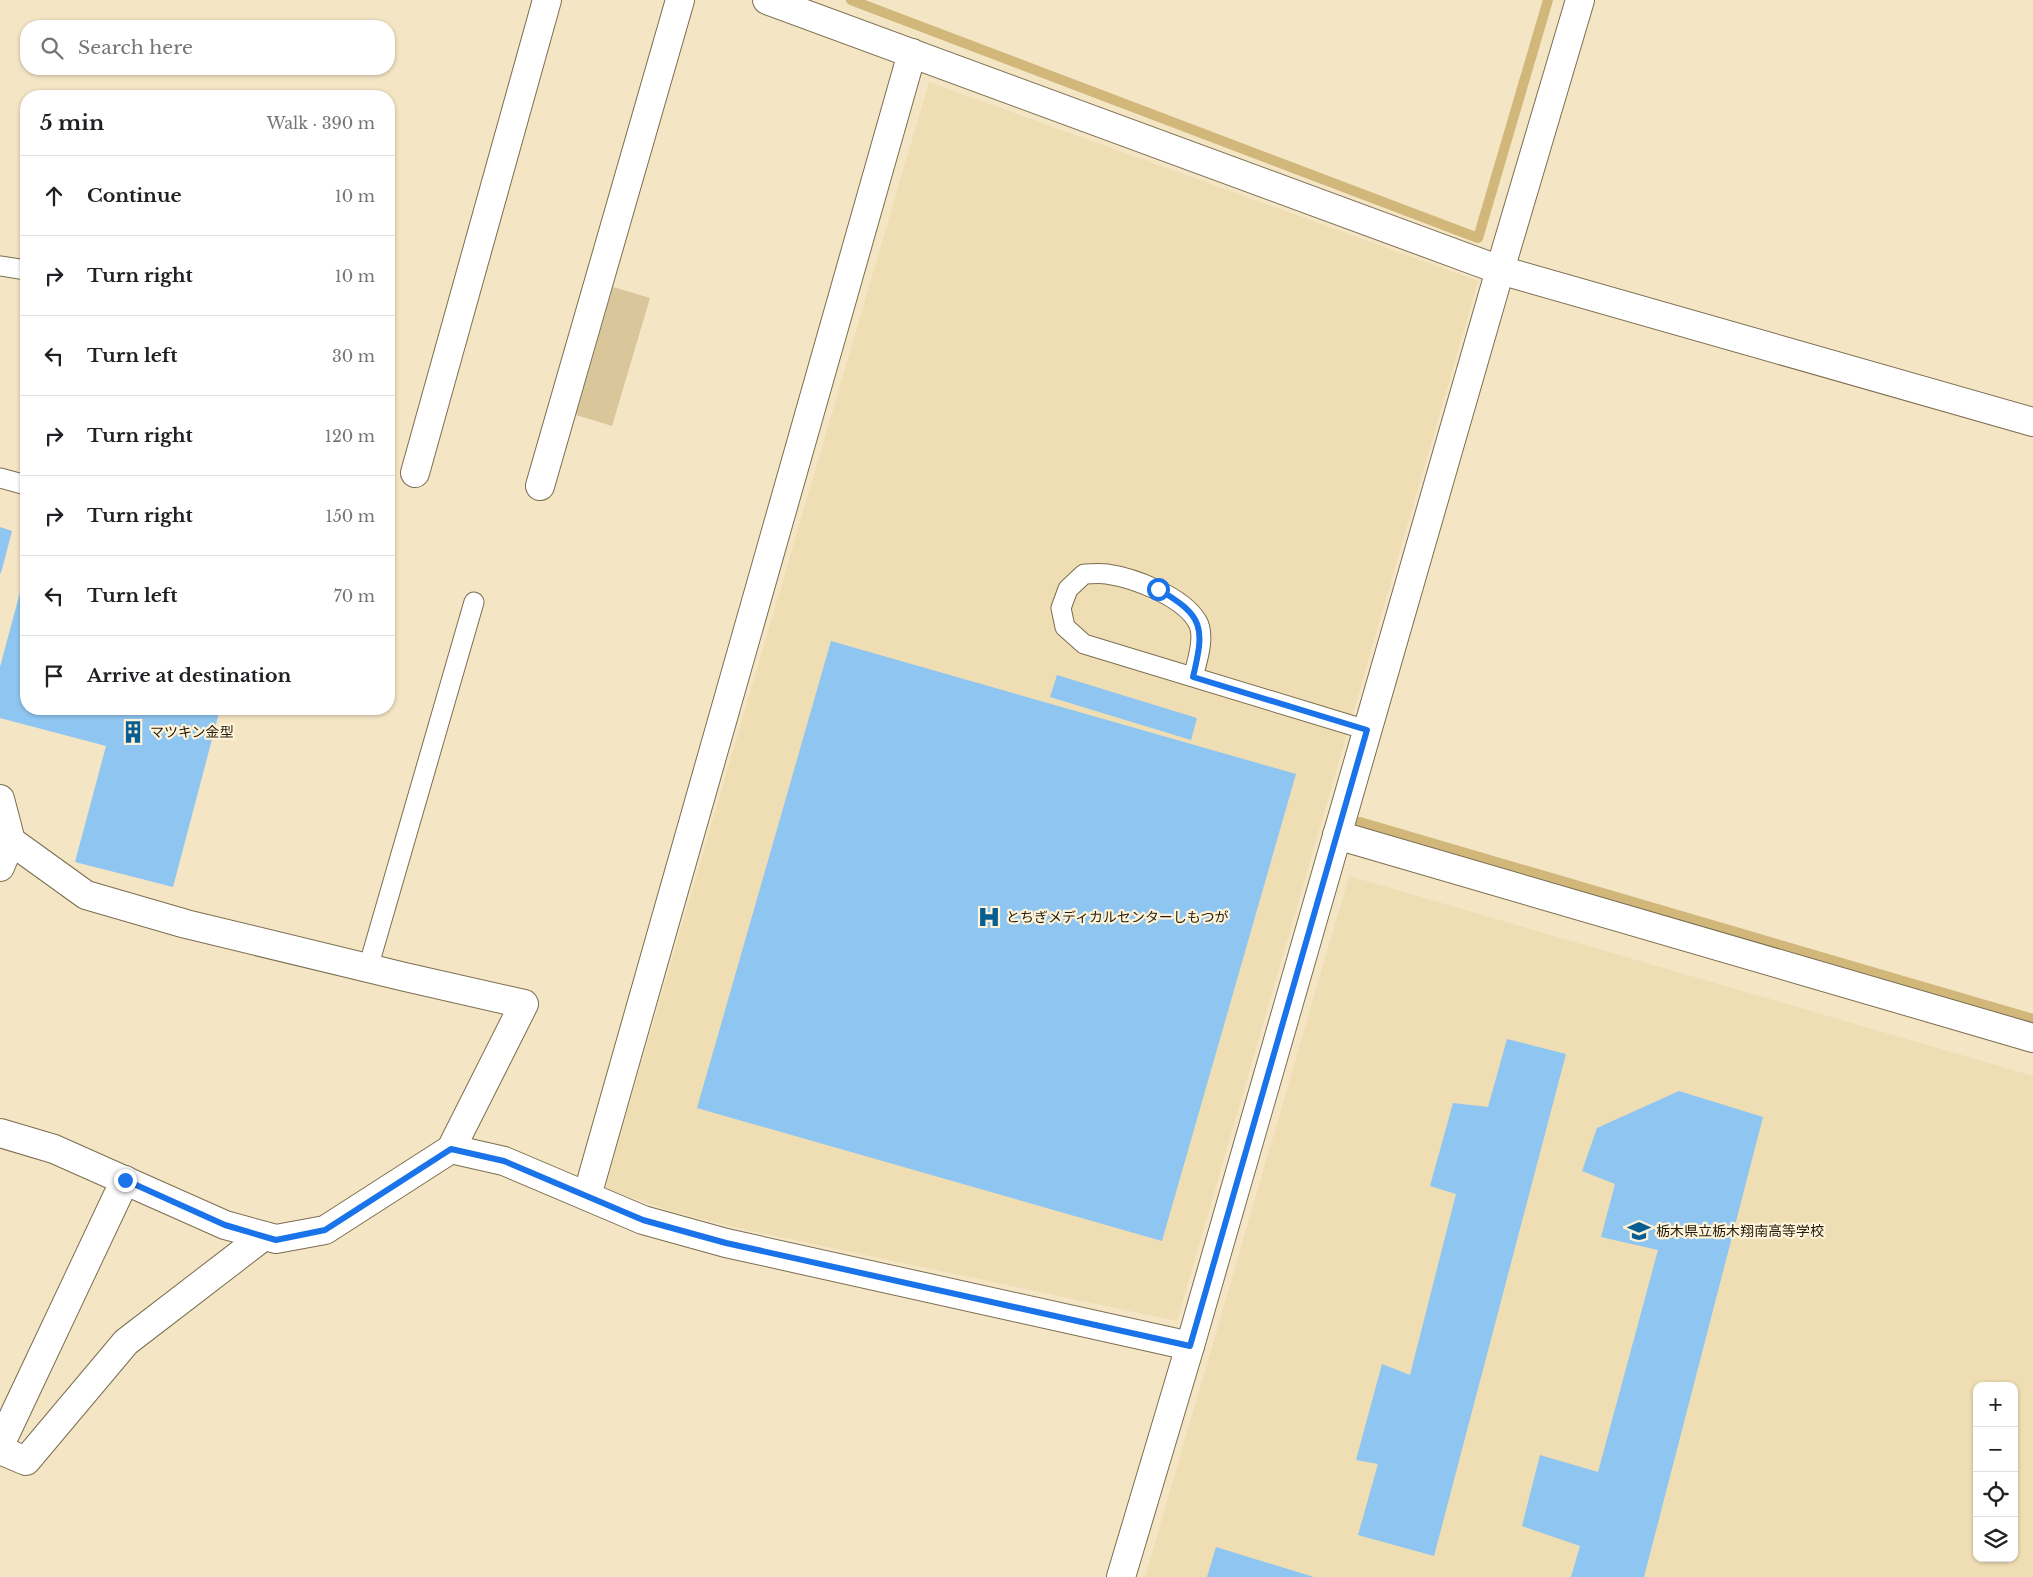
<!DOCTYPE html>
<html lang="en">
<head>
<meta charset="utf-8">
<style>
  :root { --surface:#fff; --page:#f6f6f6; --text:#202124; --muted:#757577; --line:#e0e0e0 }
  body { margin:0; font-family:"Libre Baskerville","Noto Sans JP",serif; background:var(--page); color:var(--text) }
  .controls { position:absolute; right:15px; bottom:15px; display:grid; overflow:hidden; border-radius:10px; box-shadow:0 1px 4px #0004 }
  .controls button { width:45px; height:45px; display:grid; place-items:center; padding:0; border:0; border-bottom:1px solid var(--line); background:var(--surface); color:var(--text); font:25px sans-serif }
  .stop { position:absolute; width:15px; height:15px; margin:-11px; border:4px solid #1a73e8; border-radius:50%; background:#fff }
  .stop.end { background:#1a73e8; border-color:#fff; box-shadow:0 1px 5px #0008 }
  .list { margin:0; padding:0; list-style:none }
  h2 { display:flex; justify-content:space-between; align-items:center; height:65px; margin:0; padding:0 20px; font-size:21px }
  h2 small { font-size:16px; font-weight:400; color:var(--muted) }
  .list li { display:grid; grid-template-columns:32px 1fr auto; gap:15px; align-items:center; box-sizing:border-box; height:80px; padding:0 20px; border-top:1px solid var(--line) }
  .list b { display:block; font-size:19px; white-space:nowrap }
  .list em { font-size:16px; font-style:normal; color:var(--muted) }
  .icon { flex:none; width:28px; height:28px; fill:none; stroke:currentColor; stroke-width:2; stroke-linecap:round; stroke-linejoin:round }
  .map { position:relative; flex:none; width:2033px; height:1577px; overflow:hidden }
  .search { position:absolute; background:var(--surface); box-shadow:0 1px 4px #0004; left:20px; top:20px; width:375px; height:55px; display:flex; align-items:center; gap:12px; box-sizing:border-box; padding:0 18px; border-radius:20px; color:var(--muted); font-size:19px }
  .panel { position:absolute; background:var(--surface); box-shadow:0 1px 4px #0004; left:20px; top:90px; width:375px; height:625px; border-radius:20px }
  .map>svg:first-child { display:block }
</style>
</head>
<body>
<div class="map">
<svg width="2033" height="1577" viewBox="0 0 2033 1577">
  <rect width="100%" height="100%" fill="#f4e5c4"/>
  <g fill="#efddb4" fill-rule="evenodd">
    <path d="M929,82L1478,281L1177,1321L752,1231L673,1212L605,1188Z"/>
    <path d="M1349,876L2033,1076V1577H1145ZM1977,1386H2014V1558H1977Z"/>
  </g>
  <path fill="#d9c69a" d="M613,287L650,298L612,426L576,415Z"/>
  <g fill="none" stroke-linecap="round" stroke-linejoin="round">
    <g stroke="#d1b77a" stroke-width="10">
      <path d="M851,0L1478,238L1548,0"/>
      <path d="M1360,822L2033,1019"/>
    </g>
  </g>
  <g fill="#8ec6f1">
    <path d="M0,527L12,531L1,573H0Z"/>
    <path d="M26,570V709H220L173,887L75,862L106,746L0,718V667Z"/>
    <path d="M831,641L1296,774L1162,1241L697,1108Z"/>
    <path d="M1057,675L1197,718L1191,740L1050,697Z"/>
    <path d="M1507,1039L1566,1054L1434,1556L1358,1535L1378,1464L1356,1460L1382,1364L1410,1375L1456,1194L1430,1186L1453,1103L1488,1107Z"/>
    <path d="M1679,1091L1763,1117L1644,1577H1571L1580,1546L1522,1526L1540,1455L1598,1472L1658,1250L1601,1237L1615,1184L1582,1171L1597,1128Z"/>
    <path d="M1216,1547L1314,1577H1207Z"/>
  </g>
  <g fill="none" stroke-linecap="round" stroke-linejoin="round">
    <defs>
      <g id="service">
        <path d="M0,266L26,270"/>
        <path d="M0,478L26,485"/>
        <path d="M1193,677C1197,662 1206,635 1197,621C1182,596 1134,578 1107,574C1099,573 1091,574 1084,574L1068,589L1061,608L1065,627L1084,644L1367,730"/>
        <path d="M368,968L474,602"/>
      </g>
      <g id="minor">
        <path d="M1500,270L1580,0"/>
        <path d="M415,473L547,0"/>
        <path d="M540,486L680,0"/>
        <path d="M0,799L11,841L86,895L186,924L405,977L524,1004L451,1149L325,1230L276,1239L225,1225L54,1149L0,1133"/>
        <path d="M1337,835L2033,1038"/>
        <path d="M0,867L11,841"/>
        <path d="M451,1149L504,1161L643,1220L726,1243L1190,1346"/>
        <path d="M587,1196L912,53"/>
        <path d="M0,1445L125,1180"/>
        <path d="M0,1450L26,1461L126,1342L264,1236"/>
      </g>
      <g id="tertiary">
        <path d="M767,0L1500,270L2033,422"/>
        <path d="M1121,1577L1190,1346L1500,270"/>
      </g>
    </defs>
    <use href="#service" stroke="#7b6e50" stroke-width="21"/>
    <use href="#minor" stroke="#7b6e50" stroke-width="30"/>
    <use href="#tertiary" stroke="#7b6e50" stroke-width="30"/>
    <use href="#service" stroke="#fff" stroke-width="19"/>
    <use href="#minor" stroke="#fff" stroke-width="28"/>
    <use href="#tertiary" stroke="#fff" stroke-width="28"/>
  </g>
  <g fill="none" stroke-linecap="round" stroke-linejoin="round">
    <path stroke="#1a73e8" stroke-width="6" d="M125,1180L225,1225L276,1240L325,1230L451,1149L504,1161L643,1220L726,1243L1190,1346L1367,730L1193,677C1205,627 1204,616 1158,589"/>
  </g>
  <defs>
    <symbol id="building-bare" viewBox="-9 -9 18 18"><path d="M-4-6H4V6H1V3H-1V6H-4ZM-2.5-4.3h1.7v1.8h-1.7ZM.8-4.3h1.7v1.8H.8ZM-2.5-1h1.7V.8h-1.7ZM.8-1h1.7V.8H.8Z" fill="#085e90" stroke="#fff3d8" stroke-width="2.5" paint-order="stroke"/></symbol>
    <symbol id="hospital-bare" viewBox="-9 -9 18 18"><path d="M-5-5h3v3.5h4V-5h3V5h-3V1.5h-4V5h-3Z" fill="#085e90" stroke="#fff3d8" stroke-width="2.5" paint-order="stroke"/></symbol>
    <symbol id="school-bare" viewBox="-9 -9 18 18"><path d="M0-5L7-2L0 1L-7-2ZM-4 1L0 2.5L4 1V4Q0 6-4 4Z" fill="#085e90" stroke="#fff3d8" stroke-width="2.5" paint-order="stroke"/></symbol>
  </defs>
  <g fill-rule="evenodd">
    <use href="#building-bare" x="117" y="716" width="32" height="32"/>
    <use href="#hospital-bare" x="973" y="901" width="32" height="32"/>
    <use href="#school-bare" x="1623" y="1215" width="32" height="32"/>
  </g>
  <g text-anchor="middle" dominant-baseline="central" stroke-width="4.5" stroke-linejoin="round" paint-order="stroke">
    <g font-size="14" fill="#211c0f" stroke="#fff3d8" text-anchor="start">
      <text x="150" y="732">マツキン金型</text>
      <text x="1006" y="917">とちぎメディカルセンターしもつが</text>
      <text x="1656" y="1231">栃木県立栃木翔南高等学校</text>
    </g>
  </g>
</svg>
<div class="controls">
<button>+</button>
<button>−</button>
<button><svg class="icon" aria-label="locate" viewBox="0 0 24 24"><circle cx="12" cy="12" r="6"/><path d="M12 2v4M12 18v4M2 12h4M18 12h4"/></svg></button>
<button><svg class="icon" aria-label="layers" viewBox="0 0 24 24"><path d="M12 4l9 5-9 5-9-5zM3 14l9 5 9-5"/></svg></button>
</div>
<div class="stop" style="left:1158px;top:589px"></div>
<div class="stop end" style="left:125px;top:1180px"></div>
<div class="search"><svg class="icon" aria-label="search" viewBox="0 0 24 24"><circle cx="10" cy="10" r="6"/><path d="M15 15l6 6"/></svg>Search here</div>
<section class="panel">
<h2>5 min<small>Walk · 390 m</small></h2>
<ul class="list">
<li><svg class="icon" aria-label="ahead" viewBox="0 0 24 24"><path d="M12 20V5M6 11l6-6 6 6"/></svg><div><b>Continue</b></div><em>10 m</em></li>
<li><svg class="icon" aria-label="right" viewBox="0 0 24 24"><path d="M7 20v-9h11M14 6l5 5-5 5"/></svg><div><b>Turn right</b></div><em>10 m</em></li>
<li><svg class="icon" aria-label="left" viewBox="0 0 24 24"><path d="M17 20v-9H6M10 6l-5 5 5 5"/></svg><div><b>Turn left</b></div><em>30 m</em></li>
<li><svg class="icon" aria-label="right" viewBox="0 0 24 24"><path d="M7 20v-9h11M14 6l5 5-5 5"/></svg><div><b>Turn right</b></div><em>120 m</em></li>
<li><svg class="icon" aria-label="right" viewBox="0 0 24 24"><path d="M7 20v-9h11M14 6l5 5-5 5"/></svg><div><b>Turn right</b></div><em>150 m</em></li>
<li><svg class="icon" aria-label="left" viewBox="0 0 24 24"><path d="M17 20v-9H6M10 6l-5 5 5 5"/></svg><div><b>Turn left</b></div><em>70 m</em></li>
<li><svg class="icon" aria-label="arrive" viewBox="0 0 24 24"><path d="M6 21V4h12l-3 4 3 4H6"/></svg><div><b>Arrive at destination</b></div></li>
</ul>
</section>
</div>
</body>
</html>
